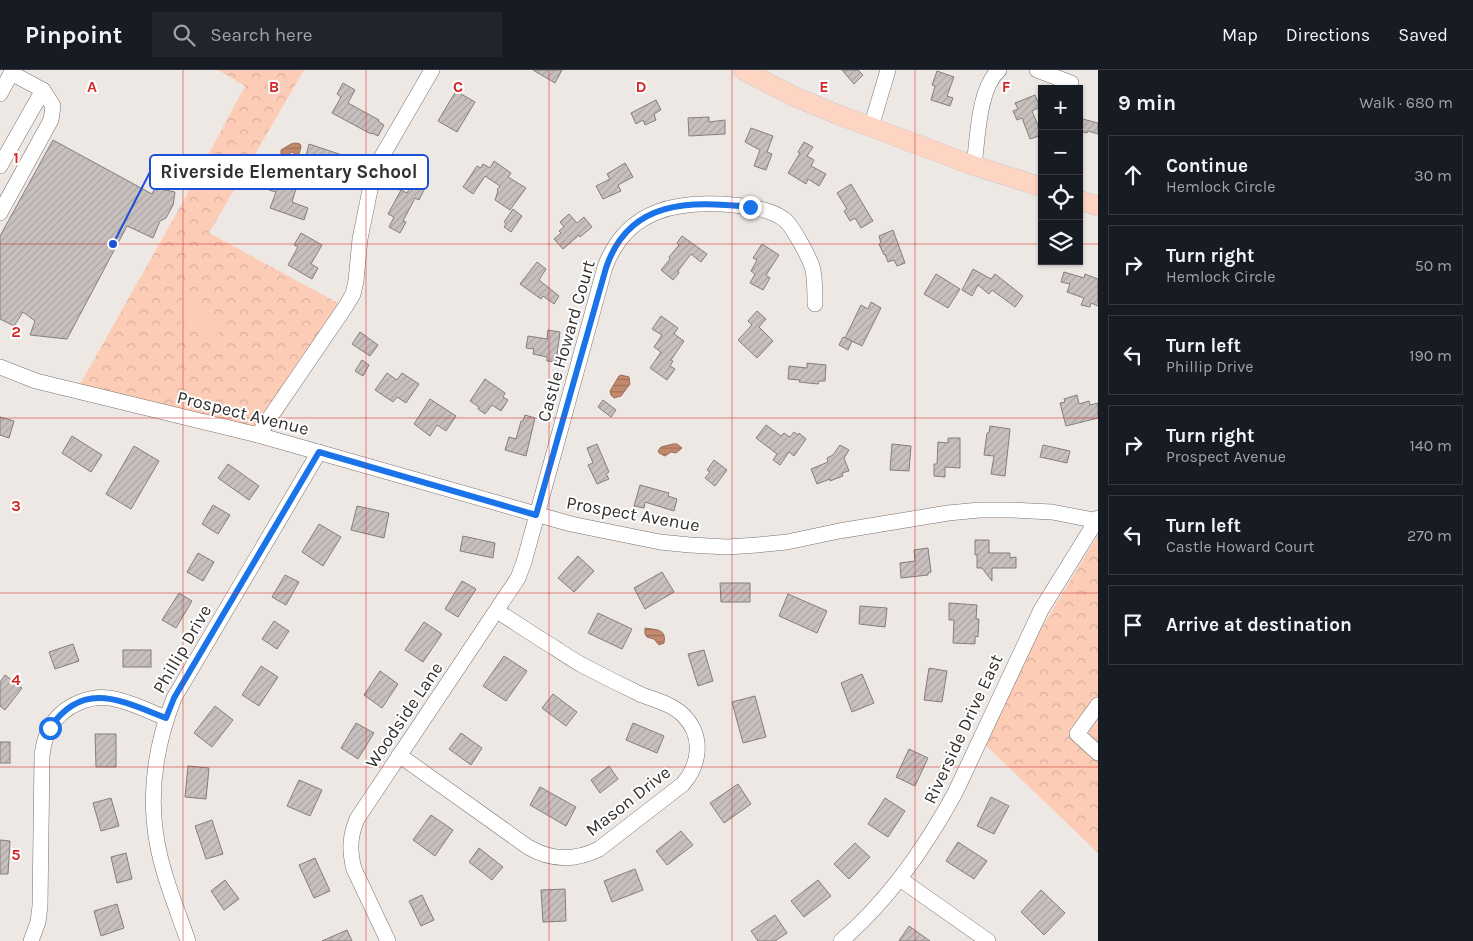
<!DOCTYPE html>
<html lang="en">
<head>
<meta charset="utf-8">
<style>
  :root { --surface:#171b24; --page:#20242c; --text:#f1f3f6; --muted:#9ea1a6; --line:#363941 }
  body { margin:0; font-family:Karla,sans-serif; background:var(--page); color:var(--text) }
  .controls { position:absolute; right:15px; top:15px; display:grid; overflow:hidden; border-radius:0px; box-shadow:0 1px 4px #0004 }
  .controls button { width:45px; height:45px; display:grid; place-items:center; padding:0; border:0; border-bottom:1px solid var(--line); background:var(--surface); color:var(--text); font:25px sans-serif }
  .stop { position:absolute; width:15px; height:15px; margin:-11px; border:4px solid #1a73e8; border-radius:50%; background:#fff }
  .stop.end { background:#1a73e8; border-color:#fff; box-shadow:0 1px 5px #0008 }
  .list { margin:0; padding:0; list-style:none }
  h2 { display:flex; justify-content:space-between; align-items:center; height:65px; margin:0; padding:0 20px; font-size:21px }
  h2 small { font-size:16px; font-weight:400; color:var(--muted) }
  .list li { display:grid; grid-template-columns:32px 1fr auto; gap:15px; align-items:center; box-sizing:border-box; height:80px; margin:0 10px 10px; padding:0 10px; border:1px solid var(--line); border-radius:0px }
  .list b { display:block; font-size:19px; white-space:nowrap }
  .list p { margin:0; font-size:16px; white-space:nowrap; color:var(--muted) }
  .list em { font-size:16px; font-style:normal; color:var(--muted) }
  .icon { flex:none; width:28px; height:28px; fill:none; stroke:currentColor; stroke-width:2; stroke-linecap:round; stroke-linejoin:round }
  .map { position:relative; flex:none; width:1098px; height:871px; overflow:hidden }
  header { display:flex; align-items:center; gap:30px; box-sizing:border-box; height:70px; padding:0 25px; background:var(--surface); border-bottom:1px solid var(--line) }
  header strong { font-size:24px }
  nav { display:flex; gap:28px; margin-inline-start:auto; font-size:18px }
  .search { width:350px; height:45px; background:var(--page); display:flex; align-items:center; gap:12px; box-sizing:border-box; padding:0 18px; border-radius:0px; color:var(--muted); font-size:19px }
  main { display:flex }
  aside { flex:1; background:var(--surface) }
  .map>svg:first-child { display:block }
</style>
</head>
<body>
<header>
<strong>Pinpoint</strong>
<div class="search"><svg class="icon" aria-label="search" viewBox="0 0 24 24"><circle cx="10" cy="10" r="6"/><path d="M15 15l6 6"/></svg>Search here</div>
<nav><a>Map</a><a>Directions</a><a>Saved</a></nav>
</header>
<main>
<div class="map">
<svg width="1098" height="871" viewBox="0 0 1098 871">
  <defs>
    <pattern id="forest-crowns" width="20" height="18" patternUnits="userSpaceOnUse" patternTransform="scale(1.25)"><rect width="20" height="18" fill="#fcccb6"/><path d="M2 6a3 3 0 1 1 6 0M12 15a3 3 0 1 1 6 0" fill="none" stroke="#d8b09d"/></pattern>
    <pattern id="water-rules" width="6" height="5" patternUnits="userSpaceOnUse" patternTransform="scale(1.25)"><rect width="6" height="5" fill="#c4896d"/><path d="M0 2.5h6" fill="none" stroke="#a0705a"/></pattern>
    <pattern id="building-hatch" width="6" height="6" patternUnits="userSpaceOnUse" patternTransform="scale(1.25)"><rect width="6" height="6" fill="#c7c0be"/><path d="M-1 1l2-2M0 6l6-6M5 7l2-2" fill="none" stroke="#aba5a4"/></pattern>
  </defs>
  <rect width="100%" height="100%" fill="#eee8e5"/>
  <g fill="url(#forest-crowns)">
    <path d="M218,0H304L209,163L349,239L267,369L74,325L179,139L245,16Z"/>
    <path d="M1098,465V783L976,666Z"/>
  </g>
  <path fill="#fcccb6" d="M183,228L225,250L215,270L173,248Z"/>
  <g fill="url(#water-rules)" stroke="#986e5a">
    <path d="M295,73L300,74L301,77L299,84L296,85L292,82L285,86L281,84V80L291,74Z"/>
    <path d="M621,305L629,307L630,314L621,326L614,328L611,325L610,321L619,306Z"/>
    <path d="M673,374H677L682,378L676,383L671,382L665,386L659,383L658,381L661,377Z"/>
    <path d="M645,558C655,560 667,558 664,573L659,575L654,569L647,567L645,564Z"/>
  </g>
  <g fill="url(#building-hatch)" stroke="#847e7c">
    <path d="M533,0H562L555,13Z"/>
    <path d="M842,0H858L863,5L854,14Z"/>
    <path d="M937,1L954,7L947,26L953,28L950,36L931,30L935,16L932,15Z"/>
    <path d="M343,13L355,20L348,33L379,50L378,51L384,55L378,66L372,63L371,64L332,43L341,27L337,24Z"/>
    <path d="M456,21L475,32L457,62L438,51Z"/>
    <path d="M1035,25L1040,37L1032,41L1042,65L1030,69L1022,48L1017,50L1013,41L1018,39L1015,33Z"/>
    <path d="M656,30L661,40L654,44L656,50L645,55L643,50L636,54L631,43Z"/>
    <path d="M709,47V52L725,50V64L689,66L688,48Z"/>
    <path d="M1079,48L1098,53V64L1088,61L1087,63L1079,61Z"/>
    <path d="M751,58L773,66L767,82L772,84L766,100L754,96L760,80L745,72Z"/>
    <path d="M53,70L152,124L155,118L175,122L173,135L166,148L160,151L153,168L127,156L67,269L30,265L35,251L23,242L14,256L0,249V166Z"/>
    <path d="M804,72L813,77L807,86L814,90L811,96L826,104L819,116L808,109L806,114L788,103L800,83L798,82Z"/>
    <path d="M309,74L348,87L342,106L325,100L324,101L315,98L316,96L309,94L311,88L306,86Z"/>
    <path d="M494,91L511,103L508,107L526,118L510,140L495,130L498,121L497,120L500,116L485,106L473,124L463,117L477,96L481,98L483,94L490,98Z"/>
    <path d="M625,93L633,107L618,115L621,121L603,129L596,116L610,109L607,104Z"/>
    <path d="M283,107L298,112L292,132L308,138L304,150L270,138L276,122L269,120L272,111L275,112L276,109L281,111Z"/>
    <path d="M413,112L425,118L419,130L415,128L403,151L406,152L400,163L389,157L394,147L388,144L401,120L407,123Z"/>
    <path d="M851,114L873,151L861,158L855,148L850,151L844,141L847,139L837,123Z"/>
    <path d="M513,139L522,146L511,162L504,157L506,154L504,152Z"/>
    <path d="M569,144L577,153L584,147L592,157L580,167L579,165L563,179L554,169L561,163L559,161L564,157L560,152Z"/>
    <path d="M893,160L905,193L897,196L894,190L888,192L885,184L884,185L879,174L881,173L879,166Z"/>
    <path d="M301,163L322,175L311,194L318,198L312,209L288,195L298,177L294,175Z"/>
    <path d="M682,166L707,184L701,192L691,184L678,201L679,203L673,210L661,200L670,189L669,187L679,175L677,173Z"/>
    <path d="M762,174L779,185L766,205L770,208L763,220L750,213L755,204L751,201L757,190L753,188Z"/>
    <path d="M537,192L546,199L539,210L559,226L554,234L543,226L541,229L520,214Z"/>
    <path d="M973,199L991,209L995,204L1023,226L1015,237L992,220L989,224L978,215L972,226L962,220Z"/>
    <path d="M1064,202L1084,208L1085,204L1098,209V236L1091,233L1090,237L1081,235L1084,228L1067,222L1070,214L1061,212Z"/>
    <path d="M936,204L960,219L948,238L924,224Z"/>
    <path d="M871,232L881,238L862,276L845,268L861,235L868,239Z"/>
    <path d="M757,241L766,249L759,257L773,271L757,288L738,270L752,255L748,251Z"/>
    <path d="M661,246L678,258L674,264L684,271L671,290L673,291L670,296L675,299L667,310L650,298L661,282L654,277L662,265L652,259Z"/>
    <path d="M548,260L560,262L556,292L547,291V287L533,284L534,279L526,278L528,266L547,269Z"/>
    <path d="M360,262L378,275L370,286L352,274Z"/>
    <path d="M843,267L852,271L848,280L839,275Z"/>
    <path d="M362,290L369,295L363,306L355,301Z"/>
    <path d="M807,293L826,295L825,311H819L818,314L799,312L800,310L788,309L789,296L807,298Z"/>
    <path d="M387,303L397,310L402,303L419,314L406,333L397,327L393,332L375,320Z"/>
    <path d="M485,309L505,323L503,327L508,330L501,341L492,335L485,344L478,339L479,337L470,331Z"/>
    <path d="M1077,325L1079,334L1089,331L1090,335L1098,333V348L1066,356L1060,333L1065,332L1064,329Z"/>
    <path d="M430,329L456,346L446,361L437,355L430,366L414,354Z"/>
    <path d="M603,330L616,340L611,347L598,337Z"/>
    <path d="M525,345L535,348L526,386L505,380L509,367L516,369L521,351H523Z"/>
    <path d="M0,347L14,351L9,368L0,365Z"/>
    <path d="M766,355L781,366L784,363L790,367L794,362L798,365L799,363L806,369L794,386L789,382L780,395L773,390L777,384L756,368Z"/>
    <path d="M990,356L1010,359L1005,406L991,404L994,386L984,385L987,363H989Z"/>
    <path d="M72,366L102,385L91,402L62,383Z"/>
    <path d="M948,368H960V398L945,397V407L934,406V394H937L938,372L948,373Z"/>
    <path d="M597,374L609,402L606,404L609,409L597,414L588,395L593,393L587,378Z"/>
    <path d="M892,374L911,376L909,401L890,400Z"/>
    <path d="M840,375L849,380L844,388L849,401L842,403L843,406L830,411V409L817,414L811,399L828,392L827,388L833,385Z"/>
    <path d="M1043,375L1070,381L1067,393L1040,387Z"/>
    <path d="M134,376L159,391L131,439L106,424Z"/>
    <path d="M714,390L727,400L715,416L705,408L710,402L707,400Z"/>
    <path d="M228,394L259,416L249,430L218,408Z"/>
    <path d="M640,415L669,423L668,426L677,429L674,441L645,432L644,438L634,436Z"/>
    <path d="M213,435L230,445L218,464L202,454Z"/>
    <path d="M357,436L389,443L384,468L351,460Z"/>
    <path d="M319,454L341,467L323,496L302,482Z"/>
    <path d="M463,466L495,473L493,488L460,481Z"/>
    <path d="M975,470H989V483H1010V488L1016,487V498H992V511L982,498H977V484L975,485Z"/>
    <path d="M928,478L931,502L928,503V505L901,508L900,493L915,491L914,480Z"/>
    <path d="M198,483L214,492L203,511L187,502Z"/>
    <path d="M578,486L594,501L574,522L558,508Z"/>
    <path d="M662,502L674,522L645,539L634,518Z"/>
    <path d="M285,505L299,512L286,535L272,527Z"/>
    <path d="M462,511L476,519L458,547L445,539Z"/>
    <path d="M720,513H750V532H721Z"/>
    <path d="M179,523L192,531L176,558L162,550Z"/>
    <path d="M788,524L827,541L817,563L779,546Z"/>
    <path d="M949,533L977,535L976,549H979L978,567L975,566V574L953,573L954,550H949Z"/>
    <path d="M860,536L887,538L885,557L859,554Z"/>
    <path d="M598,543L632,559L622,579L588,563Z"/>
    <path d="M274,551L289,561L277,579L262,569Z"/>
    <path d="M424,552L442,564L423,592L405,580Z"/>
    <path d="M73,574L79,591L55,599L49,582Z"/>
    <rect x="123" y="580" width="28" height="17"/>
    <path d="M704,580L713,611L698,616L688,584Z"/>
    <path d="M504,586L527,601L506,631L483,616Z"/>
    <path d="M261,596L278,607L259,636L242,625Z"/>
    <path d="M929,598L947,601L942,632L924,630Z"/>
    <path d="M380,601L398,614L382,638L364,625Z"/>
    <path d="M862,604L874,633L852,642L841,613Z"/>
    <path d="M5,605L22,618L5,640L0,636V612Z"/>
    <path d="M553,624L577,642L566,656L542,638Z"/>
    <path d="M755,626L766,667L743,673L732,632Z"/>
    <path d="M215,636L233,650L212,677L194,663Z"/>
    <path d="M356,653L374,663L358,689L341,678Z"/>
    <path d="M633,653L664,666L657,683L626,670Z"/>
    <path d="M461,663L482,678L471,695L449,679Z"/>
    <path d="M95,664H116V697H96Z"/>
    <rect x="0" y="672" width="10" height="21"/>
    <path d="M909,679L928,688L915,716L896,707Z"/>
    <path d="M188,696L209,698L206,729L185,727Z"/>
    <path d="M609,696L618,709L600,723L591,710Z"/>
    <path d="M299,710L322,720L310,746L287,736Z"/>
    <path d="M738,714L751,734L724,753L710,733Z"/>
    <path d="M540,717L576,737L566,756L530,735Z"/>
    <path d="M991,727L1009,736L994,764L977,756Z"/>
    <path d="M111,728L119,756L101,761L93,733Z"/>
    <path d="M885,728L905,741L888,767L868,754Z"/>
    <path d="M431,745L453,760L435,786L413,770Z"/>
    <path d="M212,750L223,784L206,789L195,756Z"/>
    <path d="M681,761L693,775L667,795L656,781Z"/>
    <path d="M0,770L10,771L8,804H0Z"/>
    <path d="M958,772L987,791L974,809L946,791Z"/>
    <path d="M855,773L870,787L849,809L834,794Z"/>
    <path d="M479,778L503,797L492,810L469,792Z"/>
    <path d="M126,783L132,809L117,813L111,787Z"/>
    <path d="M315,788L330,821L314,828L299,795Z"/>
    <path d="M635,799L643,820L612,832L604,811Z"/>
    <path d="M225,810L239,829L224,840L211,821Z"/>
    <path d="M818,810L831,826L804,847L791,831Z"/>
    <path d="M565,819L566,851L543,852L541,820Z"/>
    <path d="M1041,820L1065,843L1044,865L1021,842Z"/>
    <path d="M422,825L434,850L421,856L409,831Z"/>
    <path d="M117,834L124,858L101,866L94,841Z"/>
    <path d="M775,845L787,863L775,871H758L751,861Z"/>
    <path d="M909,856L930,871H899Z"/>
    <path d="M347,860L352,871H322Z"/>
  </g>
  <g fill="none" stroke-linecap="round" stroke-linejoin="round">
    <defs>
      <g id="minor">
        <path d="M1037,0L1071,13"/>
        <path d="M0,24L13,0"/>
        <path d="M871,57L888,0"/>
        <path d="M974,95C978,68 978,19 999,0"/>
        <path d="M0,96L43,20L11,3"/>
        <path d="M0,143L51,50L53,36L43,20"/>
        <path d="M0,297L36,311L258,365L571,454L660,472L690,475L727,477L757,475L787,472L839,461L948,443L980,440H1012L1052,442L1098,451"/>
        <path d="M258,365L346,236L353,224L356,211L360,169L371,115L381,88L432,0"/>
        <path d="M1098,635L1077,664L1098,683"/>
        <path d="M399,685L528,777C552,791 575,791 599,779L683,714C700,694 704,666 683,645C673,635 656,630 642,625C623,616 603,606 584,596C574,591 564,584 555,578C535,566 516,553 497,541"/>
        <path d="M900,809L988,871"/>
        <path d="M31,871L38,852L40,836L42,686C43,676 45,668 49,660C61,635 93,622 119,630C135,634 151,642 166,648"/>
        <path d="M188,871C177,839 163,806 157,772C148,722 156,674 174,628L319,382"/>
        <path d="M388,871L354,799C349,780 350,766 357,749L518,508L524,492L605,197C627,138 679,130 734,135C751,137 771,139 785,150C793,157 811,190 813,200C815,211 815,223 815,234"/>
        <path d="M841,871C889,830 925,778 955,723L1041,540L1098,448"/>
      </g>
      <g id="major">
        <path d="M743,0L793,26L839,45L972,95L1042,117"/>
        <path d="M1079,130L1098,136"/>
      </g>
    </defs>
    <use href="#minor" stroke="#78726f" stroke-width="16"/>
    <use href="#major" stroke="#c6c5c5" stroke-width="20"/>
    <use href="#minor" stroke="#fff" stroke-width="15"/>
    <use href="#major" stroke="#fed5c2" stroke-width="19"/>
  </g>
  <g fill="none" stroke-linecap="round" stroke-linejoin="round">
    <path stroke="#1a73e8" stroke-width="6" d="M50,658C83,609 122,631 166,648L174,628L319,382L536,445L606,198C629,129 690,131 750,137"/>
  </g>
  <path fill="none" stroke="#d62828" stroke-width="1" stroke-opacity="0.55" d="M183,0V871M366,0V871M549,0V871M732,0V871M915,0V871M0,174H1042M1079,174H1098M0,348H1098M0,523H1098M0,697H1098"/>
  <g text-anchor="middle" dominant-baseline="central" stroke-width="4" stroke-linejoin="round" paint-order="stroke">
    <g font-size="18" fill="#32302f" stroke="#fff">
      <text transform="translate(566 271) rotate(-74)">Castle Howard Court</text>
      <text transform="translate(243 343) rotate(14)">Prospect Avenue</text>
      <text transform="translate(633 444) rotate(10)">Prospect Avenue</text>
      <text transform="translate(182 579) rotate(-60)">Phillip Drive</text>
      <text transform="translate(404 645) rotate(-56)">Woodside Lane</text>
      <text transform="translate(963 659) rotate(-65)">Riverside Drive East</text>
      <text transform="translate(628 731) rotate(-38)">Mason Drive</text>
    </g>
  </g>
  <g font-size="16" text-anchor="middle" font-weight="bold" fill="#d62828" stroke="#fff" stroke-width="4" stroke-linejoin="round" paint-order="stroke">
    <text x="92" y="22">A</text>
    <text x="274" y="22">B</text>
    <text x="458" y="22">C</text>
    <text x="641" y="22">D</text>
    <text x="824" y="22">E</text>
    <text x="1006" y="22">F</text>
    <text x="16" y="93">1</text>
    <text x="16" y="267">2</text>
    <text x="16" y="441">3</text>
    <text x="16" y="615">4</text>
    <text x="16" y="790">5</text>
  </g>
  <path fill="none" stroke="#1d4ed8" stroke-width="2" d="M113 174L150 102"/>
  <circle fill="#1d4ed8" stroke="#fff" stroke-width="2" cx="113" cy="174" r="5"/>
  <rect fill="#fff" stroke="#1d4ed8" stroke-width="2" x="150" y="85" width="278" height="34" rx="5"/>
  <g font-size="19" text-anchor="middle" font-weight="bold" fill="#32302f">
    <text x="289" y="108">Riverside Elementary School</text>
  </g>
</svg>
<div class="controls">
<button>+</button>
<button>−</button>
<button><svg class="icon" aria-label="locate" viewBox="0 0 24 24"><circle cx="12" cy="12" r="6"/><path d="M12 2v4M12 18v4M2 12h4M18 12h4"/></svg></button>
<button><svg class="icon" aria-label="layers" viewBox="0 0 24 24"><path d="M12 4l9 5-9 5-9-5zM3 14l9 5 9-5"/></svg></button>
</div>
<div class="stop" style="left:50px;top:658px"></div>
<div class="stop end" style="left:750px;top:137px"></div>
</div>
<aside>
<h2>9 min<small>Walk · 680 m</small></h2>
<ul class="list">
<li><svg class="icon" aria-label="ahead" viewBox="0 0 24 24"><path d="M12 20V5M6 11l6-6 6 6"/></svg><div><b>Continue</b><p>Hemlock Circle</p></div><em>30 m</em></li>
<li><svg class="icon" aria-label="right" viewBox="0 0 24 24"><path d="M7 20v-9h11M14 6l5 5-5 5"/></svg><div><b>Turn right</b><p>Hemlock Circle</p></div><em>50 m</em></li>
<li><svg class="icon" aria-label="left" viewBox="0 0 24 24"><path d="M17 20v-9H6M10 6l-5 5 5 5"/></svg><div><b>Turn left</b><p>Phillip Drive</p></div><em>190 m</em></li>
<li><svg class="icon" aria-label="right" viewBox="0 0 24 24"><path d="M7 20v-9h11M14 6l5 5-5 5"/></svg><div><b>Turn right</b><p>Prospect Avenue</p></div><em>140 m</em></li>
<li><svg class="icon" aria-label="left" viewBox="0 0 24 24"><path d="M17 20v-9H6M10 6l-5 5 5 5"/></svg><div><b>Turn left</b><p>Castle Howard Court</p></div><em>270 m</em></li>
<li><svg class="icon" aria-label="arrive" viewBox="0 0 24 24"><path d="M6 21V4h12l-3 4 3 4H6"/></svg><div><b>Arrive at destination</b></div></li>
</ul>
</aside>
</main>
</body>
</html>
